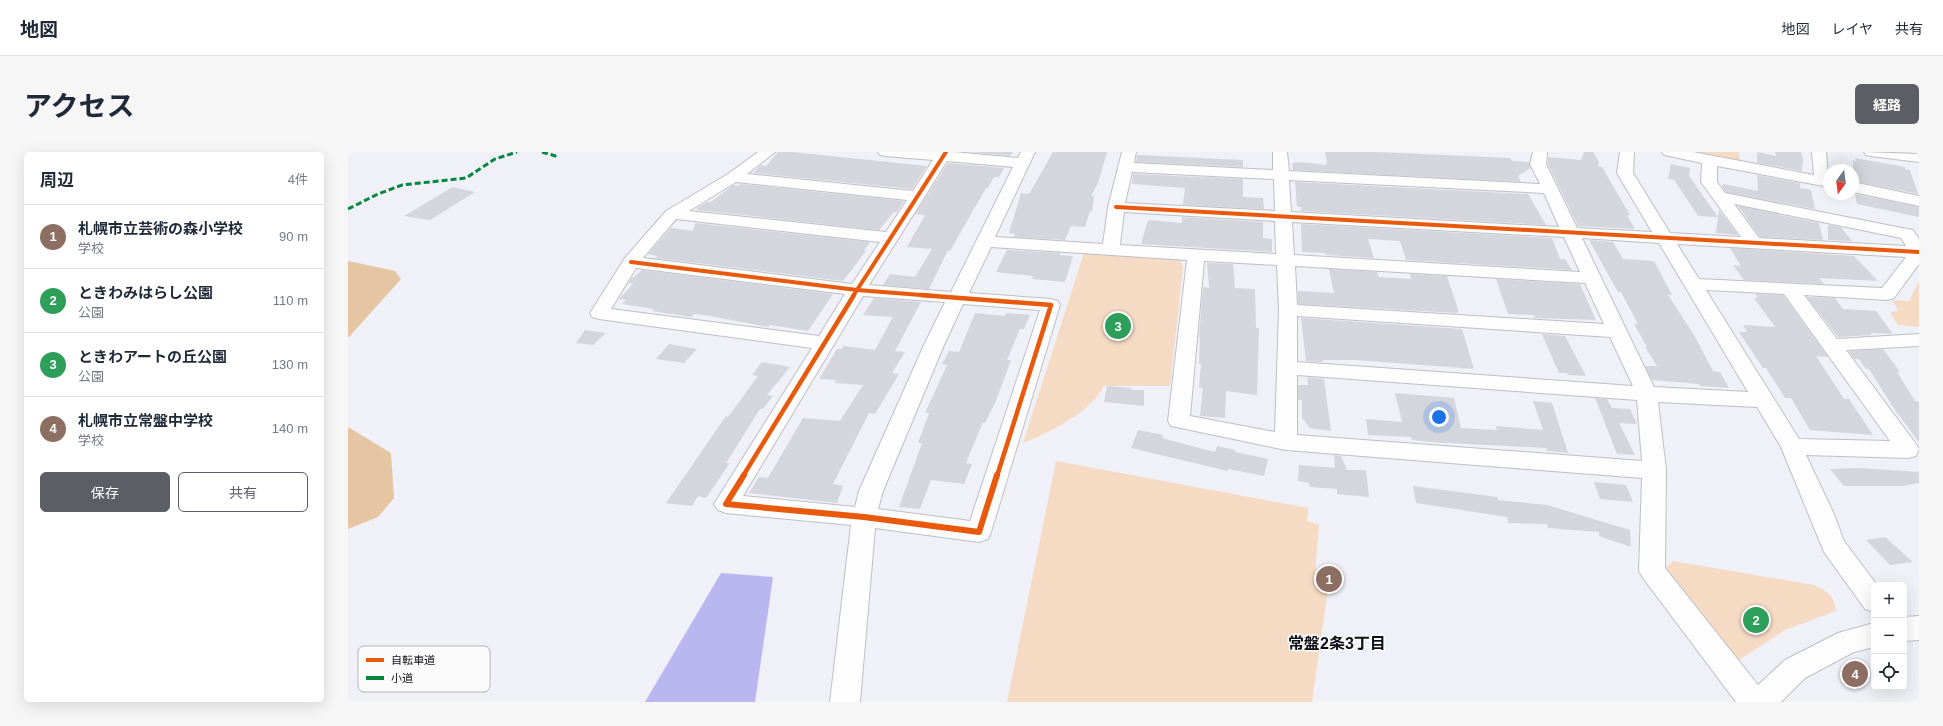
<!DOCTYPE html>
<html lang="ja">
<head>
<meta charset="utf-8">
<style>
  :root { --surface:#fff; --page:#f6f6f7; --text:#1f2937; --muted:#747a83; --line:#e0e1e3; --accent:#5d5d66 }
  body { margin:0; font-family:Arial,"Noto Sans JP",sans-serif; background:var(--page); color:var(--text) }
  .controls { position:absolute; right:12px; bottom:12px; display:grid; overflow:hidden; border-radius:6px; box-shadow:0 4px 16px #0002 }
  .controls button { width:36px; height:36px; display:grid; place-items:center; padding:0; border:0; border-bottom:1px solid var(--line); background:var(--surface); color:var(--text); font:20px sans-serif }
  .compass { position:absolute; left:1475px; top:12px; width:36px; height:36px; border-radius:50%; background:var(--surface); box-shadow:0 4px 16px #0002; rotate:194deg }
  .you { position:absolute; left:1091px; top:265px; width:14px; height:14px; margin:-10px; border:3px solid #fff; border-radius:50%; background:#1a73e8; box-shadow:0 0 0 6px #1a73e833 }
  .badge { display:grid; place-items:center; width:26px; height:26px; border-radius:50%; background:var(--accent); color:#fff; font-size:13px; font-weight:700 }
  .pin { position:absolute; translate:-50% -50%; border:2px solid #fff; box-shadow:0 1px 4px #0006 }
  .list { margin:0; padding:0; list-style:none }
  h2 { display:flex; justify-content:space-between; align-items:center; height:52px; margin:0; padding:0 16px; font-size:17px }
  h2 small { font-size:13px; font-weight:400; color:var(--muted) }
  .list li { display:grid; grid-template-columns:26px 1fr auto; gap:12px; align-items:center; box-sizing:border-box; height:64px; padding:0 16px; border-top:1px solid var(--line) }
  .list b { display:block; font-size:15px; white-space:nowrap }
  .list p { margin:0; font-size:13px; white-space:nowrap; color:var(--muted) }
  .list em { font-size:13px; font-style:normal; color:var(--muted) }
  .actions { display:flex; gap:8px; padding:12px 16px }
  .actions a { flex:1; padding:9px 0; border:1px solid var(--accent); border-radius:6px; text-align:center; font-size:14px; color:var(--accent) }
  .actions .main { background:var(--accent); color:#fff }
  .icon { flex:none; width:22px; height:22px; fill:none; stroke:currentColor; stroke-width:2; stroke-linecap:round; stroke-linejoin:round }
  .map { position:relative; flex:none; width:1571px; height:550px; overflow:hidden; border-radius:6px }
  header { display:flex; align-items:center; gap:24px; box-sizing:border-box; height:56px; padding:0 20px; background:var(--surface); border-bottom:1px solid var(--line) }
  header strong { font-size:19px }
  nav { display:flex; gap:22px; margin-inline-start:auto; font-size:14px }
  .intro { display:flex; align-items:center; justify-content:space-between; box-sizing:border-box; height:96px; padding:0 24px }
  h1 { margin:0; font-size:28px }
  .button { padding:10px 18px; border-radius:6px; background:var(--accent); color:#fff; font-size:14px; font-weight:700 }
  main { display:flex; gap:24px; padding:0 24px }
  aside { flex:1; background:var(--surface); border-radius:6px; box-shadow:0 4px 16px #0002 }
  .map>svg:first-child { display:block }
</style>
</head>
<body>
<header>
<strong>地図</strong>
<nav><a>地図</a><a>レイヤ</a><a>共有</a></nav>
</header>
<div class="intro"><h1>アクセス</h1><a class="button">経路</a></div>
<main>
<aside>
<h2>周辺<small>4件</small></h2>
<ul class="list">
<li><span class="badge" style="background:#8d6e63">1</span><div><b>札幌市立芸術の森小学校</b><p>学校</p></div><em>90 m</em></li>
<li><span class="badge" style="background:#2e9e5b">2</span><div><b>ときわみはらし公園</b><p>公園</p></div><em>110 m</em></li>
<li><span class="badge" style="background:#2e9e5b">3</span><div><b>ときわアートの丘公園</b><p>公園</p></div><em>130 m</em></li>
<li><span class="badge" style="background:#8d6e63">4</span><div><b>札幌市立常盤中学校</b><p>学校</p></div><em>140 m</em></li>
</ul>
<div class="actions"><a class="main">保存</a><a>共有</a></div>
</aside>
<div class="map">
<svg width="1571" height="550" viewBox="0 0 1571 550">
  <rect width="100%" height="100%" fill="#f0f0f8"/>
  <g fill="#f5dbc3">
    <path d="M1346,0H1391L1392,9Z"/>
    <path d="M736,101L832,108L835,115L822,234H756C744,259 701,281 675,291Z"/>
    <path d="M1571,129V175L1550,173L1542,161L1550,158L1544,148L1561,149Z"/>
    <path d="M708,309L960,356L959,369L971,373L966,433L980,437L964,550H659Z"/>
    <path d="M1325,409L1466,433C1479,439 1487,444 1488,459L1437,478L1385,512L1317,417Z"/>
  </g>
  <g fill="#e6c5a2">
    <path d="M0,109L47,119L53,127L0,186Z"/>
    <path d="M0,275L43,301L46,346L30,365L0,377Z"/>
  </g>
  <path fill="#b9b6f0" d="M373,421L425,425L407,550H297Z"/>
  <g fill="#d5d5de">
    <path d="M430,0H444L579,14L564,37L405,21L413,13L418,14Z"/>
    <path d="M621,0H665L662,4Z"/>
    <path d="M705,0H759L750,31L743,44H746L744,60L742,59L737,75L723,74L717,88L665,85L667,82L661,81L673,41L681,42Z"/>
    <path d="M977,0H1029L1162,6L1164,9L1181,10L1183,16L1170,24L1173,30L945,18L944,11L952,10L979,13Z"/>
    <path d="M1236,0H1245L1251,10L1250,14L1254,15L1282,63H1279L1287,77L1230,74L1200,12V5L1233,8Z"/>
    <path d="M1409,0L1428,4L1427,0H1453L1455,7L1454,19L1409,11Z"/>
    <path d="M789,3L895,8V15L788,10Z"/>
    <path d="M1507,6L1557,15V17L1562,18L1570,42L1505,29V8L1508,9Z"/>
    <path d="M600,11L656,16L651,25H646L640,36H638L602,99L600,98L581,137L535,133L542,122L567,125L584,97L559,95L577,63L567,62Z"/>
    <path d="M1323,12L1342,16L1341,24L1370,65L1371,58L1390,83L1368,81L1370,65L1350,64L1326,28L1320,27Z"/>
    <path d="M785,22L895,27V45L915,46L916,57L835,53L837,36L784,32Z"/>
    <path d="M1409,23L1452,31V36L1463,38L1467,57L1378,40L1374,35L1375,32L1410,39Z"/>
    <path d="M947,30L1180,42L1198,73L953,59V55H949Z"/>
    <path d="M393,32L556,49L549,60H546L531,78L349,58V56L359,50H363L385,33L390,34Z"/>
    <path d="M105,35L127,40L82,68L56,64Z"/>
    <path d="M1507,42L1571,55V65L1509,52Z"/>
    <path d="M1390,54L1471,71L1475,88L1412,85Z"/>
    <path d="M834,65L915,70V86L924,87V100L793,92L800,68L834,71Z"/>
    <path d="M347,71L522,90L516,98L518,99L495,129L307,106L310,104L300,102L323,76L345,79Z"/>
    <path d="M953,72L1204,86L1212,107H1217L1224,118L1058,108L1052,89L1020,87L1026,106L978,103V101L954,100Z"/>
    <path d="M1480,73L1493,75L1504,89L1480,88Z"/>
    <path d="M1241,88L1265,90L1275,107L1306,109L1324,143H1320L1346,183L1365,219L1372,220L1381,236L1352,234L1351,232L1304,228L1297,214H1309L1297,195H1299L1286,172H1290L1273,140H1270Z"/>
    <path d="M1382,96L1506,104L1530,129L1471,126L1476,132L1396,128L1385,113L1393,114Z"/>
    <path d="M659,98L712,101V103L725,104L717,130L684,127L685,124L648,120Z"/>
    <path d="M859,111L885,112L887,136L907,137L908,176H911L909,243L878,239L877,266L852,264L855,236L851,235L853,212H851L852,185H851L855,135L861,136Z"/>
    <path d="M981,117L1029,120L1031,125L1063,127L1062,122L1099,124L1111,160H1109L1110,161L950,152V139L986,141Z"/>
    <path d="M294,118L485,142L460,179L422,173L420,175L356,163L346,162L343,165L304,159L306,157L274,152L278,148L271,147L285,132L281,131L282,128Z"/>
    <path d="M1148,127L1232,132L1248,168L1187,166L1186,163L1160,162Z"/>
    <path d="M1407,142L1435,143L1480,205L1468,204L1496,247H1501L1525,283L1462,278L1443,246H1437L1418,216H1415L1391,180H1399L1395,173L1427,175L1406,146H1410Z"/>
    <path d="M1459,145L1487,146L1495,157L1528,159L1545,182L1522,181L1524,183L1490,185Z"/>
    <path d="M526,146L573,150L547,199L557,200L544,221L551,222L527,262L521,261L485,332L495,334L489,351L401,341L411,325L420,326L455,266L492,269L515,233L487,231L488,228L471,227L489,197H494L495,194L527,198L545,165L515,163Z"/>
    <path d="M627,161L657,164L658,161L682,163L676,177H672L659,208H663L648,249L637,271L635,270L618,311L624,312L616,332L583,328L572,357L551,355L574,291H570L581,261H577L599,213L594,212L601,199L611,200Z"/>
    <path d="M953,166L1114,177L1126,217L1008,208H977L974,209V210L958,209Z"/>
    <path d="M237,178L258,181L245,193L228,191Z"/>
    <path d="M1194,182L1217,184L1238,224L1220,223L1219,221H1211Z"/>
    <path d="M321,192L349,197L336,211L308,207Z"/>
    <path d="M1535,197L1552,220H1549L1567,249L1571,250V290L1547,258L1521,217H1518L1511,207H1506L1501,199Z"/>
    <path d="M414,210L442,215L419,243L425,244L415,257H412L378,311H382L358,346L350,344L344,354L318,351L378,264L380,265L410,224L404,223Z"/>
    <path d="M959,225L976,227L983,279L962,276L954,266V248H950V233H960Z"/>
    <path d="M759,234L783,236V238H796V254L756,250Z"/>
    <path d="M1047,241L1106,246L1113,276L1149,278L1148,274L1195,278L1185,249L1204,251L1220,301L1199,299L1198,296L1081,290L1064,288L1063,285L1020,283L1018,267L1054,270Z"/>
    <path d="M1247,246L1259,247L1264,256L1282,257L1289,272L1271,271L1287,303L1269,302Z"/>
    <path d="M790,278L815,283L814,286L859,298L867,300L869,294L887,298V300L920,307L916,324L881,317L880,319L783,296Z"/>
    <path d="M986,303L993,304L999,318H1018L1021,345L989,342V337L962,335L961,331L950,329L951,313L987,316Z"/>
    <path d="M1511,316L1571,320V331L1555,334H1496L1482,317Z"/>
    <path d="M1246,330L1278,333L1285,350L1252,347Z"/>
    <path d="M1065,334L1149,345L1150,348L1199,353L1282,378L1283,395L1251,384V380L1200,376L1199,372L1160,371L1159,365L1068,351Z"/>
    <path d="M1537,385L1565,410L1542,413L1518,388Z"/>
  </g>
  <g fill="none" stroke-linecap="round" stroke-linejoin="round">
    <defs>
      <g id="minor">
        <path d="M410,0H427L399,22L565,39L585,8L537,4L532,3L530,0H605L670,6L673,0H687L647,85L755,92L760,55L774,0H788L786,11L925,18V0H939L941,19L1192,32L1182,12L1185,0H1199L1198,12L1229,76L1304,80L1269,21L1272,0H1286L1285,21L1322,81L1393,85L1353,30L1354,11L1316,3L1314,0H1345L1466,23L1464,0H1478L1481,35L1369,14V30L1377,41L1559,77L1565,78L1571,87V112L1546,146L1539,148L1456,143L1489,187L1571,182V194L1498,198L1568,292L1571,297L1568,304L1560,306L1458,303L1485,360L1496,389L1529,433H1526V460L1517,457L1476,400L1433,295L1409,255L1310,250L1318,318L1317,416L1410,533L1437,508L1490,481L1526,471V495L1506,500L1457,526L1433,550H1388L1295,426L1291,419L1294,326L938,298L823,274L820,269L839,108L643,95L621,141L703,147L710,149L712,153L643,380L640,387L631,390L527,376L512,550H482L503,373L378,361L370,358L366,352L464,196L251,167L244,165L242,161L277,106L318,59L380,22ZM599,9L665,15L603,140L521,133ZM784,20L926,27L927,59L777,51ZM941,28L1196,41L1211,75L943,60ZM388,30L559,48L538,80L341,59ZM1386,52L1553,86L1558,94L1411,86ZM776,60L927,69L928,102L772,93ZM328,67L532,90L504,132L295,106ZM944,70L1216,85L1232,120L946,103ZM1234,86L1311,91L1400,240L1306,235ZM1329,92L1558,105L1534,136L1351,127ZM856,109L929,113L931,158L927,280L842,264ZM947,114L1237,131L1256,172L949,153ZM288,116L497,142L471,184L263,157ZM1358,138L1436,142L1542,289L1451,287ZM515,144L597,150L576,193L511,339L507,355L395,344ZM615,152L692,158L622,369L530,357L535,339L596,193ZM949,164L1262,185L1285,234L949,210ZM949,223L1289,248L1294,309L949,283Z"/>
        <path d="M1516,0L1571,2V10L1523,4L1518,3Z"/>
        <path d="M1505,30L1571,44V54L1505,40Z"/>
        <path d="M1571,464V488L1556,489V465Z"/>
      </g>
    </defs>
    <use href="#minor" stroke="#bebec6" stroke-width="2"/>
    <use href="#minor" fill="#fdfdfe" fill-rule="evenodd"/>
    <g stroke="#00873e" stroke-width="3" stroke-dasharray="6 3" stroke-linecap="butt">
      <path d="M194,0L211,5"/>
      <path d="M0,57L30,42L54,33L118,26L147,7L169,0"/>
    </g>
    <defs>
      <g id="cycleway-far2">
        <path d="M768,55L1571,100"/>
        <path d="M283,110L509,138"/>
        <path d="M509,138L586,144"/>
        <path d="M509,138L598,0"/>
        <path d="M505,144L509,138"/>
      </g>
      <g id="cycleway-far1">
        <path d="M573,143L703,153L649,324"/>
        <path d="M395,324L506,143"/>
      </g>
      <path id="cycleway" d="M396,323L378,352L516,365L631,380L649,323"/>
    </defs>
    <use href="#cycleway-far2" stroke="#fbfbfb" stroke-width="6"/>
    <use href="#cycleway-far1" stroke="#fbfbfb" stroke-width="7"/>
    <use href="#cycleway" stroke="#fbfbfb" stroke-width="8"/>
    <use href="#cycleway-far2" stroke="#e8590c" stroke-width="4"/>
    <use href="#cycleway-far1" stroke="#e8590c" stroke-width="4.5"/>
    <use href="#cycleway" stroke="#e8590c" stroke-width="6"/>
  </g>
  <g text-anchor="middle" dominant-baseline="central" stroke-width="3" stroke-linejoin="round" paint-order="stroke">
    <g font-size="16" font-weight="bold" fill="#0e0e17" stroke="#fbfbfb">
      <text x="989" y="491">常盤2条3丁目</text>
    </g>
  </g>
  <rect x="10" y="494" width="132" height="46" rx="6" fill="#fbfbfb" stroke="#b4b4b7" stroke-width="1"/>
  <rect x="18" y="506" width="18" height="4" fill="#e8590c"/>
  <rect x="18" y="524" width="18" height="4" fill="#00873e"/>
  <g font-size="11" fill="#0e0e17">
    <text x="43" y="512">自転車道</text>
    <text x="43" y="530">小道</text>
  </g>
</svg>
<div class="controls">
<button>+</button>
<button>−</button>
<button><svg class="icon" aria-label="locate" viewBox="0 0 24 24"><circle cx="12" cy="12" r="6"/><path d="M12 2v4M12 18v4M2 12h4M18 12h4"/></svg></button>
</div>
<svg class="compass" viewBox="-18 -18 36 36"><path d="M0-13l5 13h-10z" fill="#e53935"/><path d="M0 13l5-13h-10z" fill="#747a83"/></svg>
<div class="you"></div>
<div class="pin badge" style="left:981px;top:427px;background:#8d6e63">1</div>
<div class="pin badge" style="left:1408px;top:468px;background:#2e9e5b">2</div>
<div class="pin badge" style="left:770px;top:174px;background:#2e9e5b">3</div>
<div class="pin badge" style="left:1507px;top:522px;background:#8d6e63">4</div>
</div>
</main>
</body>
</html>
